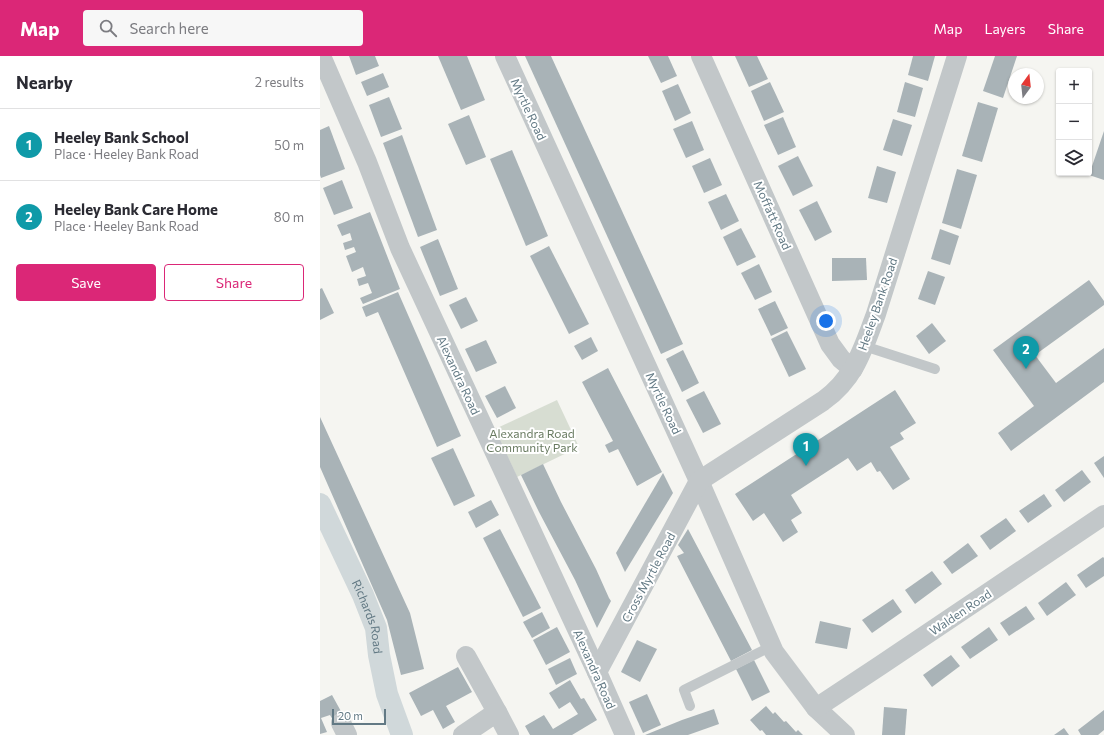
<!DOCTYPE html>
<html lang="en">
<head>
<meta charset="utf-8">
<style>
  :root { --surface:#fff; --page:#f7f7f7; --text:#2b2b33; --muted:#7c7c81; --line:#e1e1e2; --accent:#db2777 }
  body { margin:0; font-family:Commissioner,sans-serif; background:var(--page); color:var(--text) }
  .controls { position:absolute; right:12px; top:12px; display:grid; overflow:hidden; border-radius:4px; box-shadow:0 1px 3px #0004 }
  .controls button { width:36px; height:36px; display:grid; place-items:center; padding:0; border:0; border-bottom:1px solid var(--line); background:var(--surface); color:var(--text); font:20px sans-serif }
  .compass { position:absolute; left:688px; top:12px; width:36px; height:36px; border-radius:50%; background:var(--surface); box-shadow:0 1px 3px #0004; rotate:15deg }
  .scale { position:absolute; left:12px; bottom:10px; width:54px; box-sizing:border-box; padding-left:4px; border:2px solid #627984; border-top:0; font-size:11px; line-height:14px; white-space:nowrap; color:#627984; -webkit-text-stroke:3px #fff; paint-order:stroke }
  .you { position:absolute; left:506px; top:265px; width:14px; height:14px; margin:-10px; border:3px solid #fff; border-radius:50%; background:#1a73e8; box-shadow:0 0 0 6px #1a73e833 }
  .badge { display:grid; place-items:center; width:26px; height:26px; border-radius:50%; background:var(--accent); color:#fff; font-size:13px; font-weight:700 }
  .pin { position:absolute; translate:-50% -33px; filter:drop-shadow(0 1px 2px #0008) }
  .pin::after { content:''; position:absolute; top:21px; width:14px; height:12px; background:inherit; clip-path:polygon(0 0,100% 0,50% 100%) }
  .list { margin:0; padding:0; list-style:none }
  h2 { display:flex; justify-content:space-between; align-items:center; height:52px; margin:0; padding:0 16px; font-size:17px }
  h2 small { font-size:13px; font-weight:400; color:var(--muted) }
  .list li { display:grid; grid-template-columns:26px 1fr auto; gap:12px; align-items:center; box-sizing:border-box; height:72px; padding:0 16px; border-top:1px solid var(--line) }
  .list b { display:block; font-size:15px; white-space:nowrap }
  .list p { margin:0; font-size:13px; white-space:nowrap; color:var(--muted) }
  .list em { font-size:13px; font-style:normal; color:var(--muted) }
  .actions { display:flex; gap:8px; padding:12px 16px }
  .actions a { flex:1; padding:9px 0; border:1px solid var(--accent); border-radius:4px; text-align:center; font-size:14px; color:var(--accent) }
  .actions .main { background:var(--accent); color:#fff }
  .icon { flex:none; width:22px; height:22px; fill:none; stroke:currentColor; stroke-width:2; stroke-linecap:round; stroke-linejoin:round }
  .map { position:relative; flex:none; width:784px; height:679px; overflow:hidden }
  header { display:flex; align-items:center; gap:24px; box-sizing:border-box; height:56px; padding:0 20px; background:var(--accent); color:#fff }
  header strong { font-size:19px }
  nav { display:flex; gap:22px; margin-inline-start:auto; font-size:14px }
  .search { width:280px; height:36px; background:var(--page); display:flex; align-items:center; gap:10px; box-sizing:border-box; padding:0 14px; border-radius:4px; color:var(--muted); font-size:15px }
  main { display:flex }
  aside { flex:1; background:var(--surface) }
  .map>svg:first-child { display:block }
</style>
</head>
<body>
<header>
<strong>Map</strong>
<div class="search"><svg class="icon" aria-label="search" viewBox="0 0 24 24"><circle cx="10" cy="10" r="6"/><path d="M15 15l6 6"/></svg>Search here</div>
<nav><a>Map</a><a>Layers</a><a>Share</a></nav>
</header>
<main>
<aside>
<h2>Nearby<small>2 results</small></h2>
<ul class="list">
<li><span class="badge" style="background:#0f9aa8">1</span><div><b>Heeley Bank School</b><p>Place · Heeley Bank Road</p></div><em>50 m</em></li>
<li><span class="badge" style="background:#0f9aa8">2</span><div><b>Heeley Bank Care Home</b><p>Place · Heeley Bank Road</p></div><em>80 m</em></li>
</ul>
<div class="actions"><a class="main">Save</a><a>Share</a></div>
</aside>
<div class="map">
<svg width="784" height="679" viewBox="0 0 784 679">
  <rect width="100%" height="100%" fill="#f5f5f1"/>
  <path fill="#d7ddd2" d="M237,344L259,391L197,421L175,373Z"/>
  <g fill="#a9b3b7">
    <path d="M29,0H55L59,10L36,19Z"/>
    <path d="M118,0H147L165,44L141,54Z"/>
    <path d="M205,0H231L363,288L341,298Z"/>
    <path d="M328,0H348L357,20L341,27Z"/>
    <path d="M415,0H437L448,23L429,31Z"/>
    <path d="M593,0H615L608,25L588,19Z"/>
    <path d="M675,0H697L683,42L663,35Z"/>
    <path d="M63,17L69,31L47,40L41,26Z"/>
    <path d="M450,26L464,56L444,65L431,35Z"/>
    <path d="M585,26L603,32L595,61L577,56Z"/>
    <path d="M358,28L371,57L355,65L342,35Z"/>
    <path d="M69,41L82,73L61,81L49,49Z"/>
    <path d="M658,46L678,52L662,106L642,100Z"/>
    <path d="M149,59L166,101L146,109L128,68Z"/>
    <path d="M463,61L476,91L458,99L444,69Z"/>
    <path d="M573,63L592,69L582,100L563,94Z"/>
    <path d="M372,65L384,94L366,102L353,73Z"/>
    <path d="M9,70L25,113L1,122L0,119V74Z"/>
    <path d="M784,75V124L769,119Z"/>
    <path d="M82,79L117,174L98,181L63,87Z"/>
    <path d="M192,94L228,180L206,190L170,103Z"/>
    <path d="M478,100L493,130L473,140L458,110Z"/>
    <path d="M390,102L402,129L384,137L372,110Z"/>
    <path d="M557,110L576,116L567,147L548,142Z"/>
    <path d="M637,113L657,119L641,173L622,167Z"/>
    <path d="M22,124L33,152L14,159L3,132Z"/>
    <path d="M406,138L419,165L401,174L388,146Z"/>
    <path d="M497,145L512,176L495,185L479,154Z"/>
    <path d="M50,156L80,233L43,248L40,242L52,237L48,227L39,230L37,223L46,220L43,211L32,216L26,200L36,196L34,191L25,194L23,187L32,184L30,177L22,180L17,169Z"/>
    <path d="M421,172L436,201L417,210L403,181Z"/>
    <path d="M620,173L639,180L630,209L611,203Z"/>
    <path d="M118,183L138,233L120,240L100,191Z"/>
    <path d="M229,190L269,268L249,278L210,200Z"/>
    <path d="M512,202H546L547,224L512,225Z"/>
    <path d="M439,208L452,236L435,244L421,217Z"/>
    <path d="M608,215L625,221L615,249L598,243Z"/>
    <path d="M769,224L784,245V249L715,299L736,327L784,292V326L691,395L678,377L714,350L673,294Z"/>
    <path d="M2,232L14,257L0,264V233Z"/>
    <path d="M78,236L141,380L117,391L58,256L46,261L42,251Z"/>
    <path d="M146,241L158,265L141,273L129,249Z"/>
    <path d="M455,245L468,272L451,280L438,253Z"/>
    <path d="M612,267L626,285L609,298L596,280Z"/>
    <path d="M467,275L486,313L469,321L451,283Z"/>
    <path d="M271,281L278,295L262,304L254,290Z"/>
    <path d="M166,284L177,307L156,316L145,293Z"/>
    <path d="M363,294L379,327L362,336L346,303Z"/>
    <path d="M288,312L342,416L317,430L298,393L289,397L285,389L293,385L262,326Z"/>
    <path d="M185,330L196,352L177,362L165,340Z"/>
    <path d="M575,334L596,367L580,377L584,383L570,391L590,423L573,434L560,415L557,416L551,406L537,415L528,402L471,439L482,457L471,464L478,476L463,486L444,457L433,465L415,438Z"/>
    <path d="M384,335L401,368L383,377L366,344Z"/>
    <path d="M0,361L90,557L104,613L81,619L67,564L0,411Z"/>
    <path d="M133,392L155,440L134,450L111,402Z"/>
    <path d="M784,400V422L774,407Z"/>
    <path d="M223,408L241,446L276,513L289,542L291,545L277,572L255,524L219,456L201,419Z"/>
    <path d="M762,414L771,426L744,446L735,434Z"/>
    <path d="M343,417L353,437L305,516L296,497Z"/>
    <path d="M724,438L732,450L708,467L699,455Z"/>
    <path d="M171,444L179,459L156,472L148,456Z"/>
    <path d="M686,462L696,475L670,494L660,480Z"/>
    <path d="M180,473L221,552L203,561L163,482Z"/>
    <path d="M368,473L432,594L411,605L357,500L364,497L358,489Z"/>
    <path d="M648,487L658,500L632,518L623,506Z"/>
    <path d="M783,501L784,502V520L766,532L757,519Z"/>
    <path d="M612,515L622,528L595,548L585,534Z"/>
    <path d="M746,526L756,539L727,560L718,547Z"/>
    <path d="M573,543L582,556L552,577L542,564Z"/>
    <path d="M706,550L715,563L689,580L680,567Z"/>
    <path d="M222,556L230,572L212,582L203,566Z"/>
    <path d="M500,565L531,572L527,593L495,587Z"/>
    <path d="M237,571L250,596L226,609L213,584Z"/>
    <path d="M669,571L678,584L650,603L641,591Z"/>
    <path d="M317,584L337,593L320,626L301,616Z"/>
    <path d="M631,599L640,610L612,631L603,619Z"/>
    <path d="M250,602L257,618L236,629L228,613Z"/>
    <path d="M434,604L450,636L432,645L416,613Z"/>
    <path d="M138,611L152,636L126,650L135,666L123,673L113,654L101,660L89,637Z"/>
    <path d="M250,624L261,643L264,642L277,664L252,679H210L205,670L224,659L233,673L258,658L250,646L239,653L229,637Z"/>
    <path d="M327,638L341,669L323,677L309,646Z"/>
    <path d="M12,639L23,659L13,664L10,659L1,662L7,676L0,678V645Z"/>
    <path d="M446,650L453,658L455,656L464,666L466,665L476,676L478,674L483,679H446L442,674L440,675L430,664Z"/>
    <path d="M564,651L587,653L585,679H562Z"/>
    <path d="M394,653L399,668L368,679H325L362,664Z"/>
    <path d="M784,654V674L778,679H761L758,674Z"/>
    <path d="M744,672L749,679H734Z"/>
  </g>
  <g fill="none" stroke-linecap="round" stroke-linejoin="round">
    <g stroke="#c2c7c9" stroke-width="10">
      <path d="M544,290L615,313"/>
      <path d="M370,650L364,634L452,590"/>
    </g>
    <g stroke="#c2c7c9" stroke-width="20">
      <path d="M1,0L47,106L80,192L277,616L305,679"/>
      <path d="M185,0L379,425L454,596L496,652L525,679"/>
      <path d="M381,0L510,288L521,303L533,313"/>
      <path d="M146,600L177,656"/>
      <path d="M277,616L379,425L503,345C535,322 543,293 556,258L637,0"/>
      <path d="M496,652L561,609L784,459"/>
      <path d="M21,667L27,679"/>
      <path d="M143,679L177,656L189,679"/>
    </g>
    <path stroke="#d0d8da" stroke-width="22" id="s1" d="M0,448L43,539L56,572L59,599L67,638L82,679"/>
  </g>
  <g text-anchor="middle" dominant-baseline="central" stroke-width="4" stroke-linejoin="round" paint-order="stroke">
    <g font-size="12" fill="#627984" stroke="#fff">
      <text transform="translate(209 53) rotate(65)">Myrtle Road</text>
      <text transform="translate(453 159) rotate(66)">Moffatt Road</text>
      <text transform="translate(557 248) rotate(-71)">Heeley Bank Road</text>
      <text transform="translate(139 319) rotate(65)">Alexandra Road</text>
      <text transform="translate(344 347) rotate(65)">Myrtle Road</text>
      <text transform="translate(328 521) rotate(-62)">Cross Myrtle Road</text>
      <text transform="translate(640 556) rotate(-34)">Walden Road</text>
      <text stroke="none"><textPath href="#s1" startOffset="123">Richards Road</textPath></text>
      <text transform="translate(275 613) rotate(66)">Alexandra Road</text>
    </g>
    <g font-size="12" fill="#697b61" stroke="#fff">
      <text x="212" y="377">Alexandra Road<tspan x="212" dy="14">Community Park</tspan></text>
    </g>
  </g>
</svg>
<div class="controls">
<button>+</button>
<button>−</button>
<button><svg class="icon" aria-label="layers" viewBox="0 0 24 24"><path d="M12 4l9 5-9 5-9-5zM3 14l9 5 9-5"/></svg></button>
</div>
<svg class="compass" viewBox="-18 -18 36 36"><path d="M0-13l5 13h-10z" fill="#e53935"/><path d="M0 13l5-13h-10z" fill="#7c7c81"/></svg>
<div class="scale">20 m</div>
<div class="you"></div>
<div class="pin badge" style="left:486px;top:410px;background:#0f9aa8">1</div>
<div class="pin badge" style="left:706px;top:313px;background:#0f9aa8">2</div>
</div>
</main>
</body>
</html>
